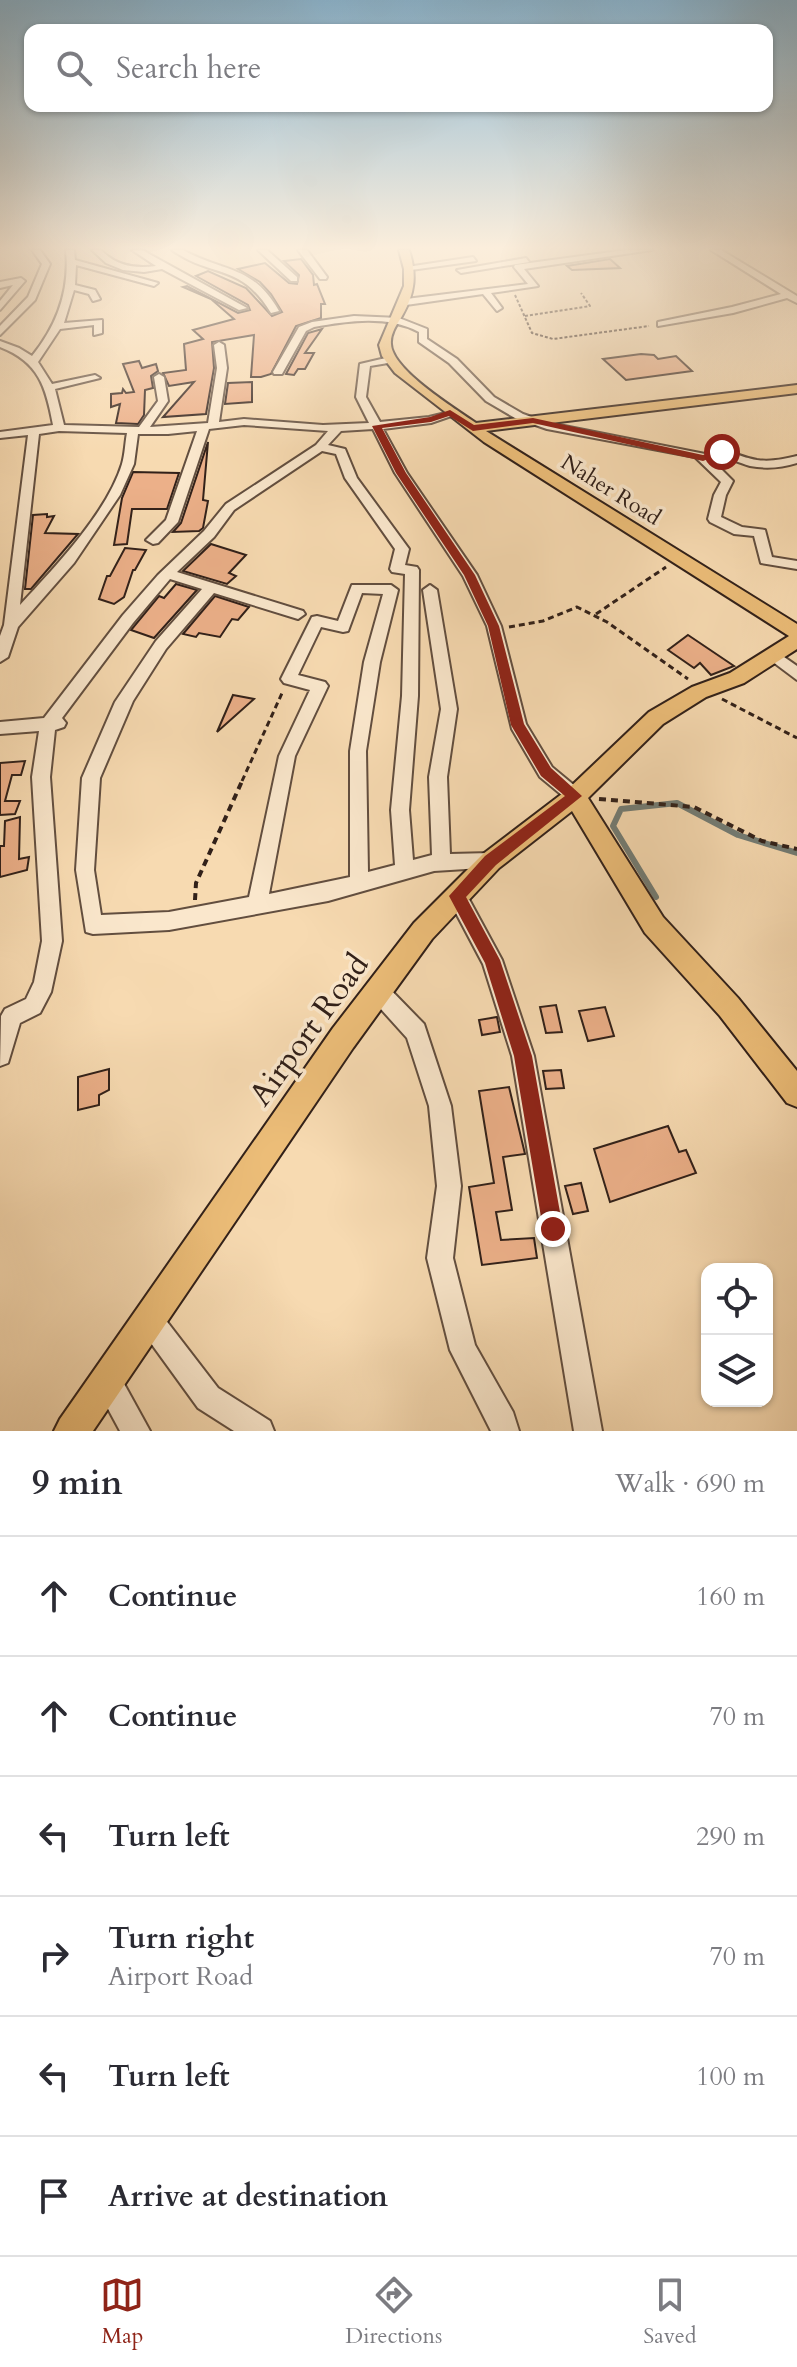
<!DOCTYPE html>
<html lang="en">
<head>
<meta charset="utf-8">
<style>
  :root { --surface:#fff; --page:#f2f2f3; --text:#2b2b33; --muted:#7c7c81; --line:#e1e1e2; --accent:#8f2418 }
  body { margin:0; font-family:Cardo,serif; background:var(--page); color:var(--text) }
  .controls { position:absolute; right:24px; bottom:24px; display:grid; overflow:hidden; border-radius:16px; box-shadow:0 2px 6px #0004 }
  .controls button { width:72px; height:72px; display:grid; place-items:center; padding:0; border:0; border-bottom:2px solid var(--line); background:var(--surface); color:var(--text); font:40px sans-serif }
  .stop { position:absolute; width:24px; height:24px; margin:-18px; border:6px solid #8f2418; border-radius:50%; background:#fff }
  .stop.end { background:#8f2418; border-color:#fff; box-shadow:0 2px 8px #0008 }
  .list { margin:0; padding:0; list-style:none }
  h2 { display:flex; justify-content:space-between; align-items:center; height:104px; margin:0; padding:0 32px; font-size:34px }
  h2 small { font-size:26px; font-weight:400; color:var(--muted) }
  .list li { display:grid; grid-template-columns:52px 1fr auto; gap:24px; align-items:center; box-sizing:border-box; height:120px; padding:0 32px; border-top:2px solid var(--line) }
  .list b { display:block; font-size:30px; white-space:nowrap }
  .list p { margin:0; font-size:26px; white-space:nowrap; color:var(--muted) }
  .list em { font-size:26px; font-style:normal; color:var(--muted) }
  .icon { flex:none; width:44px; height:44px; fill:none; stroke:currentColor; stroke-width:2; stroke-linecap:round; stroke-linejoin:round }
  .map { position:relative; flex:none; width:797px; height:1431px; overflow:hidden }
  .search { position:absolute; background:var(--surface); box-shadow:0 2px 6px #0004; left:24px; right:24px; top:24px; height:88px; display:flex; align-items:center; gap:20px; box-sizing:border-box; padding:0 28px; border-radius:16px; color:var(--muted); font-size:30px }
  .sheet { height:824px; background:var(--surface) }
  nav { display:flex; justify-content:space-around; align-items:center; box-sizing:border-box; height:112px; border-top:2px solid var(--line); background:var(--surface); font-size:22px; color:var(--muted) }
  nav a { display:grid; justify-items:center; gap:4px }
  nav .on { color:var(--accent) }
  .map>svg:first-child { display:block }
</style>
</head>
<body>
<div class="map">
<svg width="797" height="1431" viewBox="0 0 797 1431">
  <rect width="100%" height="100%" fill="#f7dab1"/>
  <filter id="stains"><feTurbulence type="fractalNoise" baseFrequency=".0025" numOctaves="4"/><feColorMatrix values="0 0 0 0 .2 0 0 0 0 .09 0 0 0 0 .02 0 0 0 .5 -.17"/></filter>
  <radialGradient id="worn" r=".72"><stop offset=".6" stop-color="#630" stop-opacity="0"/><stop offset="1" stop-color="#630" stop-opacity=".3"/></radialGradient>
  <g fill="none" stroke-linecap="round" stroke-linejoin="round">
    <path stroke="#727c75" stroke-width="6" d="M656,897L613,826L621,809L677,803L738,835L797,853"/>
  </g>
  <g fill="#ecb089" stroke="#312019" stroke-width="2">
    <path d="M301,259L313,275L314,285L317,284L325,304H321V318L296,326L271,374L261,377H251L254,335L212,342L214,368L206,414L163,417L194,382L169,386L163,373L186,370L184,344L203,339L193,330L234,319L211,299L183,287L187,286L238,313L250,310L248,305L196,276L208,271L246,288L272,316L282,312L271,294L260,282L238,269L265,263L289,283L297,284L299,275L284,261Z"/>
    <path d="M610,259L620,268L572,270L567,266Z"/>
    <path d="M322,329L305,353H314L305,369H298L294,375L286,374L308,333Z"/>
    <path d="M641,354L654,355L658,359L676,356L692,371L626,380L603,359Z"/>
    <path d="M139,361L142,368L156,364L158,371L151,376L153,388L145,390L144,415L138,424L116,423L120,404L111,407V394L122,393L123,389L126,393L134,392L123,364Z"/>
    <path d="M252,382V402L225,404L228,383Z"/>
    <path d="M208,442L203,500L208,501L203,528L199,531L173,532L181,523Z"/>
    <path d="M133,472L179,473L167,509H132L127,544L114,545L122,498Z"/>
    <path d="M47,514V517L54,516L45,533L78,534L31,589H25L33,515Z"/>
    <path d="M211,544L246,555L229,573L236,576L227,584L183,571Z"/>
    <path d="M125,548L146,550L135,570H133L124,597L114,604L99,599L107,576H110Z"/>
    <path d="M176,584L197,590L154,638L131,630L159,596L164,598Z"/>
    <path d="M215,596L249,607L238,620L232,619L220,637L199,633L196,637L183,634Z"/>
    <path d="M688,635L734,666L711,675L700,663L694,668L668,650Z"/>
    <path d="M233,695L254,699L217,732Z"/>
    <path d="M25,761L21,775H12L5,801H20L15,814L0,815V763Z"/>
    <path d="M20,817L19,859L29,857L27,870L0,877V846H4L5,821Z"/>
    <path d="M556,1005L562,1032L546,1033L540,1007Z"/>
    <path d="M605,1007L614,1036L588,1041L579,1011Z"/>
    <path d="M497,1017L500,1032L482,1035L479,1020Z"/>
    <path d="M109,1069V1090L99,1095V1105L78,1110V1077Z"/>
    <path d="M561,1070L564,1088L546,1089L543,1071Z"/>
    <path d="M509,1087L525,1154L503,1157L512,1210L496,1212L501,1240L534,1238L537,1258L482,1265L469,1187L494,1183L479,1091Z"/>
    <path d="M668,1126L679,1152L686,1150L696,1173L610,1202L594,1149Z"/>
    <path d="M581,1183L588,1211L573,1214L565,1186Z"/>
  </g>
  <g fill="none" stroke-linecap="round" stroke-linejoin="round">
    <defs>
      <g id="minor">
        <path d="M32,250H40L50,264L35,300L0,335V326L28,297L42,264Z"/>
        <path d="M66,250H74L75,260L158,283L154,286L76,265L75,285L95,290L100,299L93,301L89,294L74,290L64,323L102,320V333L94,335V325L60,329L38,362L52,384L95,375L100,378L55,389L64,425L139,427L158,401L154,377L159,374L164,377L168,401L150,427L208,423L217,368L214,345L219,342L224,345L227,368L219,422L244,419L323,425L369,423L356,397L360,364L390,357L394,358V362L370,366L366,397L380,422L429,417L454,411V415L431,423L383,429L407,473L477,575L501,626L526,724L552,767L581,791L584,796L581,801L575,803L569,801L540,777L512,729L487,626L463,576L395,473L373,429L341,431L328,445L345,449L357,478L409,549L405,565L417,567L419,570L418,696L409,810L413,860L432,855L429,777L441,709L423,590L430,585L437,590L457,709L447,777L450,854L491,853L498,855L500,861L498,867L434,871L328,901L169,930L93,934L86,932L76,870L82,778L115,702L156,641L202,589L170,579L133,623L62,718L66,723L64,727L55,730L50,777L62,941L51,992L40,1013L20,1023L8,1063L0,1066L1,1016L5,1009L26,999L34,982L42,941L32,777L39,731L0,734V722L44,718L123,615L158,575L204,531L226,504L316,445L328,431L244,425L209,429L178,522L158,543L153,544L146,540L166,520L197,431L168,434H138L134,464L120,495L74,563L18,627L8,657L0,662V636L4,625L28,435L0,438V432L53,425C46,387 39,362 0,347V341L19,348L32,356C57,325 70,291 66,250ZM59,431L127,433C125,443 125,454 122,464C107,513 54,568 20,605L39,434ZM322,451L336,454L345,478L395,549L390,569L392,572L405,574L402,696L391,810L395,865L368,872L366,751L380,662L398,590L391,585H352L338,621L317,616L312,617L281,679L284,683L310,690L279,756L249,897L169,912L101,915L94,870L100,778L133,701L166,649L214,593L298,619L305,614L303,611L177,572L214,537L234,510ZM362,593L383,594L364,662L350,751V877L269,894L295,756L328,686L325,682L298,675L321,627L343,632L348,631Z"/>
        <path d="M92,250H101C116,266 135,269 156,266L132,250H142L247,308L239,310L162,269L144,272L123,270L106,263Z"/>
        <path d="M172,250H183C224,273 252,264 279,311L271,313C240,262 213,279 172,250Z"/>
        <path d="M258,250H267L297,277V281H291Z"/>
        <path d="M298,250H307L327,277L326,279H320Z"/>
        <path d="M626,250H652L524,269L538,286L491,293L502,308L497,311L483,294L406,305L402,302L406,299L528,284L514,267L515,265Z"/>
        <path d="M711,250H721L797,296V303L787,298L733,313L658,326V322L732,307L781,294Z"/>
        <path d="M473,257L476,261L411,270L407,267Z"/>
        <path d="M526,258L529,262L461,273L457,270Z"/>
        <path d="M21,278L25,281L0,310V301L13,285L0,288V282Z"/>
        <path d="M354,316L399,318L427,329V339L457,359L494,397L523,414L549,423L705,454C731,446 733,456 757,460C771,462 783,459 797,456V463C781,468 766,469 750,466C736,462 725,455 711,459L733,481L726,495L721,517L742,527L765,530L772,557L797,561V569L761,563L754,536L734,534L710,522L708,519L714,495L721,482L695,457L547,429L515,418L486,401L449,363L419,342V332C387,315 349,321 314,327L306,331L282,374H274L273,372L299,327L312,322Z"/>
        <path d="M774,650L797,666V680L769,659L767,655Z"/>
        <path d="M457,887L464,890L502,960L534,1056L602,1431H574L512,1056L483,964L447,896L450,890Z"/>
        <path d="M378,981L385,984L424,1024L451,1106L461,1186L453,1258L475,1345L513,1412L519,1431H491L450,1350L427,1258L437,1186L429,1106L407,1038L371,998L368,991L371,984Z"/>
        <path d="M149,1306L158,1310L218,1388L270,1421L274,1431H234L198,1408L140,1328L136,1319L140,1310Z"/>
        <path d="M107,1367L117,1371L150,1431H120L93,1381L97,1371Z"/>
      </g>
      <path id="major" d="M399,250H409C417,275 415,293 402,316C397,324 390,334 391,344C392,370 456,409 476,423L797,385V393L486,431L797,624V649L744,683L706,697L663,724L588,798L663,917L738,998L797,1071V1107L787,1103L720,1016L645,933L572,811L499,868L432,939L353,1048L93,1431H54L60,1419L333,1028L414,923L483,854L567,790L649,712L692,687L730,673L789,636L484,442L395,373L382,356L379,345L404,286V269Z"/>
    </defs>
    <use href="#minor" stroke="#624e3f" stroke-width="4"/>
    <use href="#major" stroke="#312019" stroke-width="4"/>
    <g stroke="#312019" stroke-width="2" stroke-dasharray="3 2" stroke-linecap="butt">
      <path d="M515,295L532,333L553,339L649,326"/>
      <path d="M525,316L590,306L581,293"/>
    </g>
    <g stroke="#312019" stroke-width="3" stroke-dasharray="6 4" stroke-linecap="butt">
      <path d="M596,614L666,567"/>
      <path d="M509,627L543,621L577,607L607,622L688,679"/>
      <path d="M722,699L797,738"/>
      <path d="M242,781L283,691"/>
    </g>
    <g stroke="#312019" stroke-width="4" stroke-dasharray="7 5" stroke-linecap="butt">
      <path d="M599,799L694,807L762,841L797,849"/>
      <path d="M195,900L196,883L243,779"/>
    </g>
    <use href="#minor" fill="#fae7cc" fill-rule="evenodd"/>
    <use href="#major" fill="#ecbd78" fill-rule="evenodd"/>
  </g>
  <linearGradient id="sky" x2="0" y2="1"><stop stop-color="#8ab6d2"/><stop offset="0.55" stop-color="#fbeedc"/><stop offset="1" stop-color="#fbeedc" stop-opacity="0"/></linearGradient>
  <rect width="797" height="451" fill="url(#sky)"/>
  <path fill="#8f2418" d="M450,410L474,425L533,418L703,455L722,449L726,452L703,461L533,423L473,431L449,416L431,422L382,428L406,473L475,575L499,626L524,724L551,768L582,796L496,865L466,897L500,960L532,1056L563,1229L560,1236L553,1239L546,1236L543,1229L514,1056L485,963L449,896L485,856L565,796L541,776L511,725L488,626L464,575L396,473L372,426L430,417Z"/>
  <g text-anchor="middle" dominant-baseline="central" stroke-width="7" stroke-linejoin="round" paint-order="stroke">
    <g font-size="22" fill="#312019" stroke="#fae7cc">
      <text transform="translate(611 490) rotate(32)">Naher Road</text>
    </g>
    <g font-size="32" fill="#312019" stroke="#fae7cc">
      <text transform="translate(309 1030) rotate(-54)">Airport Road</text>
    </g>
  </g>
  <rect width="100%" height="100%" filter="url(#stains)"/>
  <rect width="100%" height="100%" fill="url(#worn)"/>
</svg>
<div class="controls">
<button><svg class="icon" aria-label="locate" viewBox="0 0 24 24"><circle cx="12" cy="12" r="6"/><path d="M12 2v4M12 18v4M2 12h4M18 12h4"/></svg></button>
<button><svg class="icon" aria-label="layers" viewBox="0 0 24 24"><path d="M12 4l9 5-9 5-9-5zM3 14l9 5 9-5"/></svg></button>
</div>
<div class="stop" style="left:722px;top:452px"></div>
<div class="stop end" style="left:553px;top:1229px"></div>
<div class="search"><svg class="icon" aria-label="search" viewBox="0 0 24 24"><circle cx="10" cy="10" r="6"/><path d="M15 15l6 6"/></svg>Search here</div>
</div>
<section class="sheet">
<h2>9 min<small>Walk · 690 m</small></h2>
<ul class="list">
<li><svg class="icon" aria-label="ahead" viewBox="0 0 24 24"><path d="M12 20V5M6 11l6-6 6 6"/></svg><div><b>Continue</b></div><em>160 m</em></li>
<li><svg class="icon" aria-label="ahead" viewBox="0 0 24 24"><path d="M12 20V5M6 11l6-6 6 6"/></svg><div><b>Continue</b></div><em>70 m</em></li>
<li><svg class="icon" aria-label="left" viewBox="0 0 24 24"><path d="M17 20v-9H6M10 6l-5 5 5 5"/></svg><div><b>Turn left</b></div><em>290 m</em></li>
<li><svg class="icon" aria-label="right" viewBox="0 0 24 24"><path d="M7 20v-9h11M14 6l5 5-5 5"/></svg><div><b>Turn right</b><p>Airport Road</p></div><em>70 m</em></li>
<li><svg class="icon" aria-label="left" viewBox="0 0 24 24"><path d="M17 20v-9H6M10 6l-5 5 5 5"/></svg><div><b>Turn left</b></div><em>100 m</em></li>
<li><svg class="icon" aria-label="arrive" viewBox="0 0 24 24"><path d="M6 21V4h12l-3 4 3 4H6"/></svg><div><b>Arrive at destination</b></div></li>
</ul>
</section>
<nav>
<a class="on"><svg class="icon" aria-label="map" viewBox="0 0 24 24"><path d="M3 6l6-2 6 2 6-2v14l-6 2-6-2-6 2zM9 4v14M15 6v14"/></svg>Map</a>
<a><svg class="icon" aria-label="directions" viewBox="0 0 24 24"><path d="M12 3l9 9-9 9-9-9zM9 14v-3h6M13 9l2 2-2 2"/></svg>Directions</a>
<a><svg class="icon" aria-label="saved" viewBox="0 0 24 24"><path d="M7 4h10v16l-5-4-5 4z"/></svg>Saved</a>
</nav>
</body>
</html>
